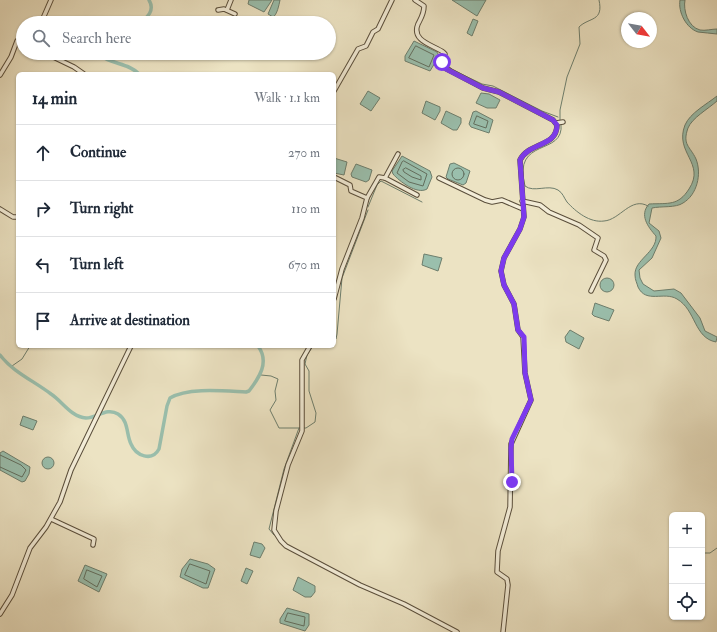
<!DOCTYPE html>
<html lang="en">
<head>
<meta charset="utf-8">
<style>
  :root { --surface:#fff; --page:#f6f6f7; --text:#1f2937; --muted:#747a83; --line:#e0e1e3 }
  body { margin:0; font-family:"IM FELL Double Pica",serif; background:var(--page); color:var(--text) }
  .controls { position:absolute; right:12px; bottom:12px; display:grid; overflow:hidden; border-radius:6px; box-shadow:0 1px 3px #0004 }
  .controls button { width:36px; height:36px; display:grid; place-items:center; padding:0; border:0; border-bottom:1px solid var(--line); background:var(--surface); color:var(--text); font:20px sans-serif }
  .compass { position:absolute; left:621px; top:12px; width:36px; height:36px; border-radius:50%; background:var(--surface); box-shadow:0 1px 3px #0004; rotate:121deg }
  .stop { position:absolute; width:12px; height:12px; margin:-9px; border:3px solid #7c3aed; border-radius:50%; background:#fff }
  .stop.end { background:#7c3aed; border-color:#fff; box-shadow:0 1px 4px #0008 }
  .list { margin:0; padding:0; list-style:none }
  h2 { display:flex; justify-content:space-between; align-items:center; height:52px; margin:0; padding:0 16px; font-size:17px }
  h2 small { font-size:13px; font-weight:400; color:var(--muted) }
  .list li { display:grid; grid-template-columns:26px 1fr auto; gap:12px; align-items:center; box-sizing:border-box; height:56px; padding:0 16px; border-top:1px solid var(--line) }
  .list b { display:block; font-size:15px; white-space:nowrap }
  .list em { font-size:13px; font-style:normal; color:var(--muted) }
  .icon { flex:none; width:22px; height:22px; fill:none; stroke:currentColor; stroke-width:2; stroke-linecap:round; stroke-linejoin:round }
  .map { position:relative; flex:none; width:717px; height:632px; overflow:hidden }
  .search { position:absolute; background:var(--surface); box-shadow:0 1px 3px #0004; left:16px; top:16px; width:320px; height:44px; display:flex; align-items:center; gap:10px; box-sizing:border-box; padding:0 14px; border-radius:22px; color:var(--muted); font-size:15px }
  .panel { position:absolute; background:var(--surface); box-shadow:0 1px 3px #0004; left:16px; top:72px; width:320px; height:276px; border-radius:6px }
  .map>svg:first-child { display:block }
</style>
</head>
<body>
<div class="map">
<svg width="717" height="632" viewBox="0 0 717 632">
  <rect width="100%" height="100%" fill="#ece3c3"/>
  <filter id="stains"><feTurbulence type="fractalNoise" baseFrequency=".005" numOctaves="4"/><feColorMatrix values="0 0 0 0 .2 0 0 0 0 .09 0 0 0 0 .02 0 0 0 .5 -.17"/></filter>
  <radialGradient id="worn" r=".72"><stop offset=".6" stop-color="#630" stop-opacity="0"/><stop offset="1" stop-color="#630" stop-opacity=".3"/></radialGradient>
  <g fill="#9abfad" stroke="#6d7e6d">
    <path d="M249,0H272L264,12L248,4Z"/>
    <path d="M274,0H280C279,5 277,15 273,17L268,14Z"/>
    <path d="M452,0H486L477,16Z"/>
    <path d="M680,0H685C683,10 688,27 700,30C705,31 712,29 717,29V34C711,33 704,33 698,32C686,28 678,12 680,0Z"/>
    <path d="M473,19L478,21L472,36L467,33Z"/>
    <path d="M414,41L437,52L439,56L430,71L405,61V56Z"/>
    <path d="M368,91L380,98L371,111L360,104Z"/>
    <path d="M481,93L489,94L500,100L496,108H487L476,103Z"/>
    <path d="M717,96V101C708,109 692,118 688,128C682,145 690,146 696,159C702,174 697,195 683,203C676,208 661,206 652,208L649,223L659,231L661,238L652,258L639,270L640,278L643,284L654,291L674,289L681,293L700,318L705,331L717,337L716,342C694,338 696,310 677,299C664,291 646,304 638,287C637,283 635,280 635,275C634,260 657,252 656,236C648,227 639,215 649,204C669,203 678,206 689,189C706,163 674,153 685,125C690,113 707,104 717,96Z"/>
    <path d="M426,101L440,107V111L435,120L422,113Z"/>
    <path d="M446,111L461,118V123L457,130H453L441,123Z"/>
    <path d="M476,111L493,120L489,133L471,127L469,124L473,112Z"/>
    <path d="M402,156L430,171L432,177L427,189C417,195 399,181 393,174L392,171Z"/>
    <path d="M334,158L347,162L344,175L334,173Z"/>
    <path d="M454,163L470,171L466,183L463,185L448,179L446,177L450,164Z"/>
    <path d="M356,164L372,170L369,180L366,182L352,177L351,174Z"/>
    <path d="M424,254L442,258L438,271L422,265Z"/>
    <circle cx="607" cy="285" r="7"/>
    <path d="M595,303L614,310L609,321L594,316L592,314Z"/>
    <path d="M570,330L584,338L579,349L566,342L565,337Z"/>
    <path d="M23,416L37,421L33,430L20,425Z"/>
    <path d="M3,451L30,467L29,474L25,481L22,482L0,470V453Z"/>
    <circle cx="48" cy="463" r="6"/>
    <path d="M254,542L262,544L265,548L260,558L250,555Z"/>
    <path d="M190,559L208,564L215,569L208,588H203L180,577L182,569Z"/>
    <path d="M85,565L107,574L99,592L78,581Z"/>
    <path d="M246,568L253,571L247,584L241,581Z"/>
    <path d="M298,577L315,586V592L311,597H305L293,590Z"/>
    <path d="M287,608L309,614V625L305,631L280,623V619Z"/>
  </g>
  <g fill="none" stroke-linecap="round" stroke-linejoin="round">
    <g stroke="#626e5e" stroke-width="1">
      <path d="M416,46L434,55L429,67L409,58Z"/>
      <path d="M477,116L488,121L486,128L474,124Z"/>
      <path d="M404,161L427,174L423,186L409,182L397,173L402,162Z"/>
      <path d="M406,168L421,176V180L412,177L404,172L403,170Z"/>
      <circle cx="458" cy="174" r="6"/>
      <path d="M0,455L21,465L26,470L22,477L0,467"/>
      <path d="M190,564L210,571L206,584L185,575Z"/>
      <path d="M87,570L102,576L97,587L84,579Z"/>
      <path d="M288,613L305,617L304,626L285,621Z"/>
    </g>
    <g stroke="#6d7e6d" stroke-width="1">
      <path d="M446,64L453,70L482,84L493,86L542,111L558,117"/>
      <path d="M560,121V110L567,77L580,44L579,27C589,17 604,22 599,0"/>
      <path d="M561,124C565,157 512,136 525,186C534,193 548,184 558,190C563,193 564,198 567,202C576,212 590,223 604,221C620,220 631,196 648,206"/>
      <path d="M368,207L377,185L381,181L422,202"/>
      <path d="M334,340L336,339L337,334L342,278L368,210"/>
      <path d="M12,366L22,359L30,346"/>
      <path d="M261,375L271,376L278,379L275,391L276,400L270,410L279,428H306L315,422L316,413L309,391V371L305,364L307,355L313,346"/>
      <path d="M274,535L269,529L284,469L299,428"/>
      <path d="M702,553H710L717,548"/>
    </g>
    <g stroke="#9abfad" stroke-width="3.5">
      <path d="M140,23C148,17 155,10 149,0"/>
      <path d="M98,53C109,65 128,62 139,74"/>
      <path d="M0,355C13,372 34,381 51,394C62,401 71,417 86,418C97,418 107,407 118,414C129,421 126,434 131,444C136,456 152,462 159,449L167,406L170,398C188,387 225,391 246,392L249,391C259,378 270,362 258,346"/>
    </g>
    <defs>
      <g id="minor">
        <path d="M415,0L424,6C424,14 421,18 418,24C411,41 433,45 443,52L445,54L442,62L443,67L483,88L499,92L553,120L557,125C557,147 529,142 520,160L524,217L520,229L504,258L501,271L504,285L514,304L518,330L523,337L525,373L531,400L511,444L510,507L498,551L497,572L507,579L508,585L503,632"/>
        <path d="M218,10L224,9L235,14"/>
        <path d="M227,10L231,0"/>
        <path d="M41,23L51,0"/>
        <path d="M45,53L74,67L84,74"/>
        <path d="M0,75L11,57L17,41L18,40H23"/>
        <path d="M334,91L358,49L366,46L373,32L378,29L392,0"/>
        <path d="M556,123L563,122"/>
        <path d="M334,177L350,185L351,191L367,198L362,218L342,269L334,299"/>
        <path d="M385,178L398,154"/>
        <path d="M439,178L485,200L492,202L502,200L523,209"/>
        <path d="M367,198L379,177L385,178L417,195"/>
        <path d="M522,201L540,205L549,212L579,225L598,238L594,250L604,256L606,260L591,291"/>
        <path d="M0,209L13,217H18"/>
        <path d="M310,346L302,360V431L288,465L276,511L274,530L281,541L286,546L360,585L404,604L457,632"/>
        <path d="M51,519L94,539L93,545"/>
        <path d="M0,614L12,595L30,548L46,527L60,502L71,470L131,346"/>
      </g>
    </defs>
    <use href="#minor" stroke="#5a4e3b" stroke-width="5.5"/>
    <use href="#minor" stroke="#f3edd8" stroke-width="3.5"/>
  </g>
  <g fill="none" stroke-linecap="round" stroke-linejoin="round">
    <path stroke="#7c3aed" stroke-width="5" d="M442,62L443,67L446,69L483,88L499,92L553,120L557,125C557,147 529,142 520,160L524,217L520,229L504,258L501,271L504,285L514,304L518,330L524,337L525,373L531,400L512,439L511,448L512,482"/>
  </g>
  <rect width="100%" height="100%" filter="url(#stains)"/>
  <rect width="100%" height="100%" fill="url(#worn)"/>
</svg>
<div class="controls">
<button>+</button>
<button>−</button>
<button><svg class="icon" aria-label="locate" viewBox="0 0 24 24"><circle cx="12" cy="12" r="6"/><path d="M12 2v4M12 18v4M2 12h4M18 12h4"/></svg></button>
</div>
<svg class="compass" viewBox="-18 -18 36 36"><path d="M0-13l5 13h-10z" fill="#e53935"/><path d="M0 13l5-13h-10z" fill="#747a83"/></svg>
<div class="stop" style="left:442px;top:62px"></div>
<div class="stop end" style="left:512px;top:482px"></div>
<div class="search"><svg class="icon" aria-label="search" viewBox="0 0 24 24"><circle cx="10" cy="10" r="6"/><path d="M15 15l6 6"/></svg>Search here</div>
<section class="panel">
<h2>14 min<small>Walk · 1.1 km</small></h2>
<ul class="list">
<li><svg class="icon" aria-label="ahead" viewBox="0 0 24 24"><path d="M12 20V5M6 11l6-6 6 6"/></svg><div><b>Continue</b></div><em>270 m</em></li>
<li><svg class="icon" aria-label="right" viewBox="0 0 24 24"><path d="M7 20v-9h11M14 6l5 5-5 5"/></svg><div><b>Turn right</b></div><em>110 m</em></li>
<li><svg class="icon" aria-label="left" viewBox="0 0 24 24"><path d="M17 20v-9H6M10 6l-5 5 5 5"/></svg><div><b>Turn left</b></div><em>670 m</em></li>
<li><svg class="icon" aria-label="arrive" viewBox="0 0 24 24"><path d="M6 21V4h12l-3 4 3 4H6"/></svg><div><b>Arrive at destination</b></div></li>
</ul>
</section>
</div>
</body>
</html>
